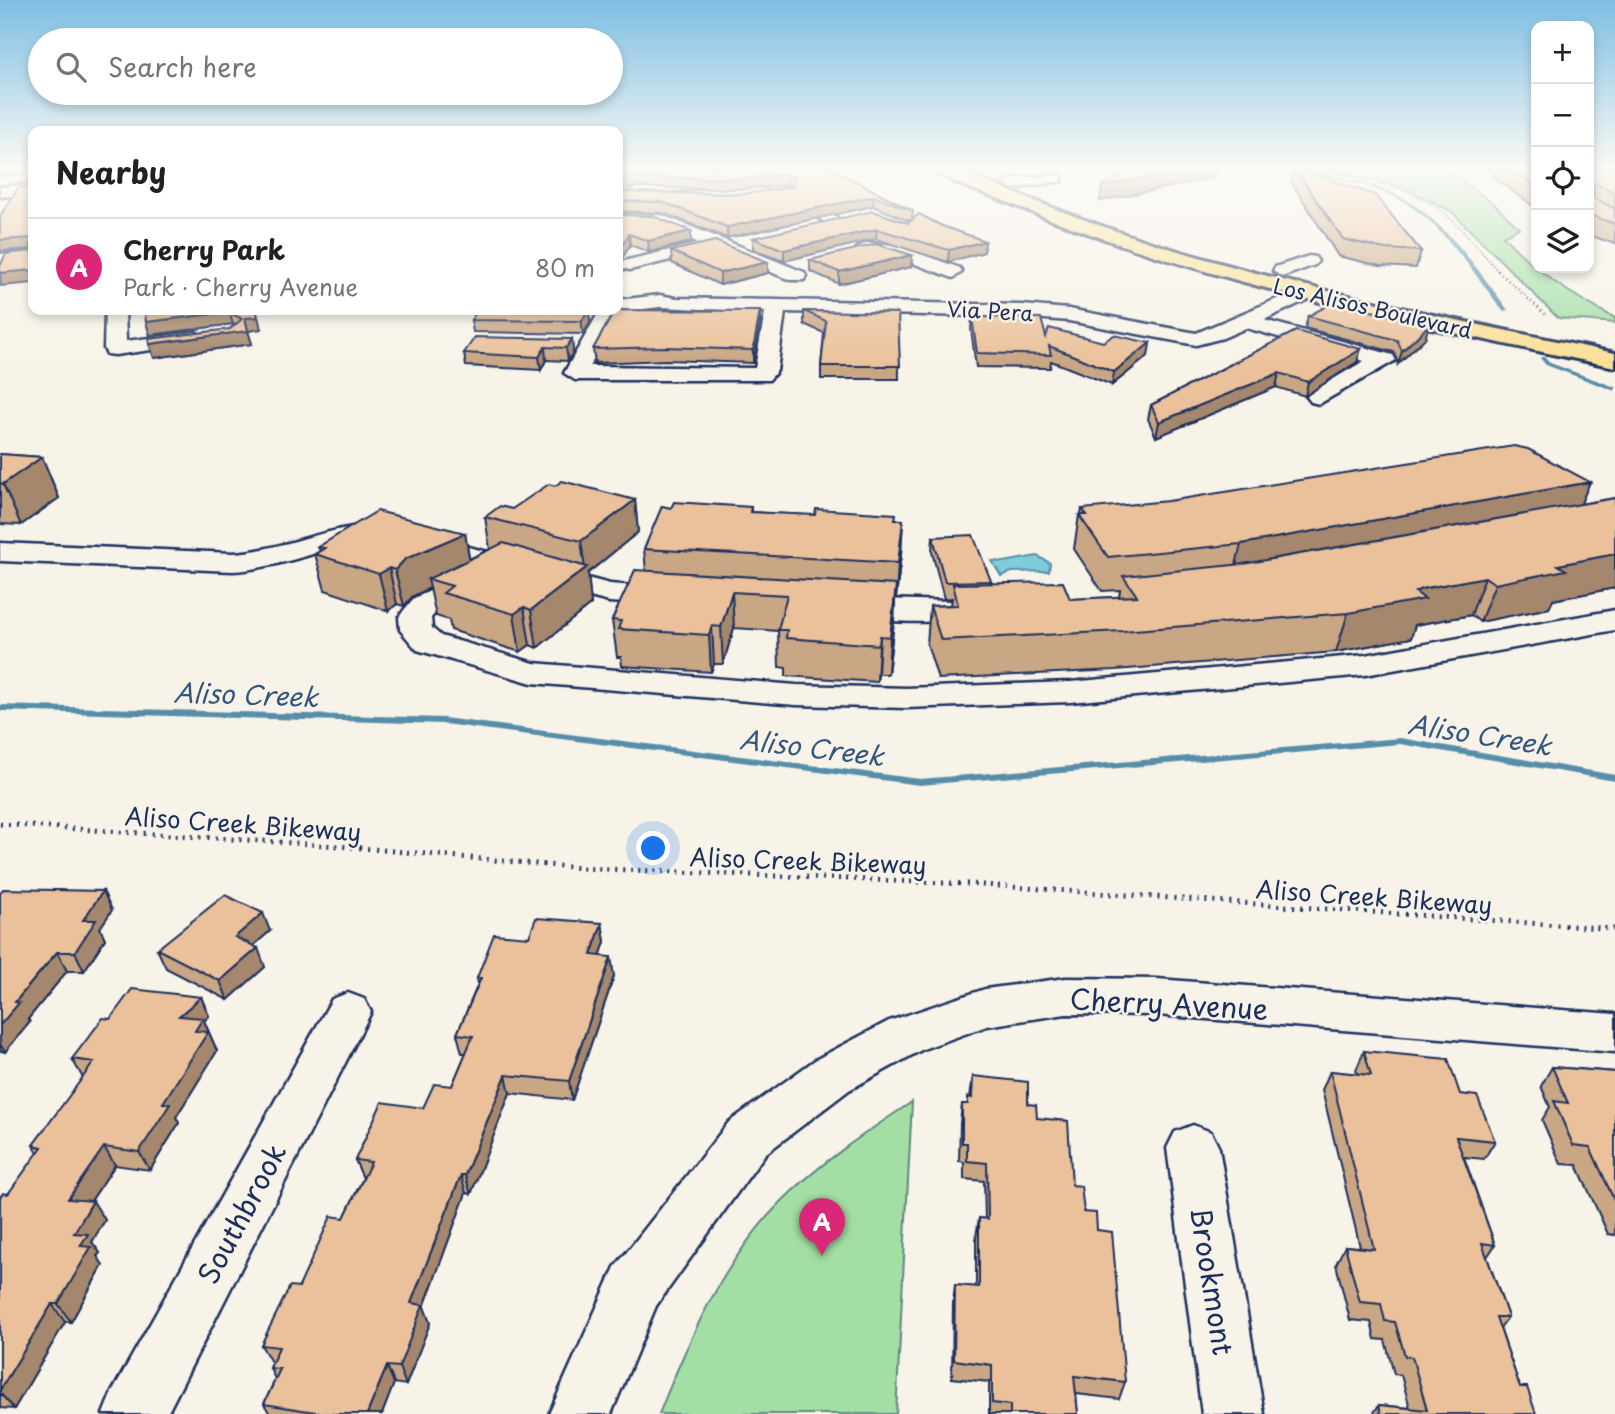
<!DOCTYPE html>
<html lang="en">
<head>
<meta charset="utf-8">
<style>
  :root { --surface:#fff; --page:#f6f6f6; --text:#202124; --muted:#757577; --line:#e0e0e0; --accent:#db2777 }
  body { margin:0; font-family:"Playpen Sans",sans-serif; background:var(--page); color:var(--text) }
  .controls { position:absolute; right:21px; top:21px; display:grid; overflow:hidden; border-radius:14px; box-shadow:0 4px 10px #0003 }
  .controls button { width:63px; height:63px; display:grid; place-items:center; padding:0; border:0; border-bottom:2px solid var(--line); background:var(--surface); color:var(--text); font:35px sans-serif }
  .you { position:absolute; left:654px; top:849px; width:24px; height:24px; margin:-18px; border:5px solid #fff; border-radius:50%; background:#1a73e8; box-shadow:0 0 0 10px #1a73e833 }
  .badge { display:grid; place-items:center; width:46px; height:46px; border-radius:50%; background:var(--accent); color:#fff; font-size:23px; font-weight:700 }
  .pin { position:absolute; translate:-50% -58px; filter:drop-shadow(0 2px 4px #0008) }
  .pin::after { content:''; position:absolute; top:37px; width:24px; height:21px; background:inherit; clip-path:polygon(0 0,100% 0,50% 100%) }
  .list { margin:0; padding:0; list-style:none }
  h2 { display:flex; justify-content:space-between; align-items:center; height:91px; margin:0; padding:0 28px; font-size:30px }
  h2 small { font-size:23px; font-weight:400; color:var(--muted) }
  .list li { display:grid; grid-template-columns:46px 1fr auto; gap:21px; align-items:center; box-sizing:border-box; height:98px; padding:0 28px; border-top:2px solid var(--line) }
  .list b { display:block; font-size:26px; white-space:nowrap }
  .list p { margin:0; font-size:23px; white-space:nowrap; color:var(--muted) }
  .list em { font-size:23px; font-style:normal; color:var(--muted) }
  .icon { flex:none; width:38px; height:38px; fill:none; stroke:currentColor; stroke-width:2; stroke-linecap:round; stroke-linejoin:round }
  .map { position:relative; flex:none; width:1615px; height:1414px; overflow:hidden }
  .search { position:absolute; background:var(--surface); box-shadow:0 4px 10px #0003; left:28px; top:28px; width:595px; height:77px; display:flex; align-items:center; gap:18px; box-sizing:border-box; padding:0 24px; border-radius:38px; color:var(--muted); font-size:26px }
  .panel { position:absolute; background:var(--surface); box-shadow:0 4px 10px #0003; left:28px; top:126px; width:595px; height:189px; border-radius:14px }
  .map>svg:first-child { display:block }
</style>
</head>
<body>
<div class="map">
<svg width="1615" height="1414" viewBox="0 0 1615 1414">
  <rect width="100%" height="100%" fill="#f7f3e8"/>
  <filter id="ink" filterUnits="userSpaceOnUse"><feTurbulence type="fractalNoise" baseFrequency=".0143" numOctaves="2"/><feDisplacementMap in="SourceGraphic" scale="14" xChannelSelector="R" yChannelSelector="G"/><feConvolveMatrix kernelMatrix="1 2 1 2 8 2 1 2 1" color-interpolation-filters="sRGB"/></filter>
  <g filter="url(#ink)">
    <g fill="#a3dfa5" stroke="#5f8782" stroke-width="2">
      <path d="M1317,167H1443L1494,204L1519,228L1503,236C1536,272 1572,296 1615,318V323L1558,318L1451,211L1407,189Z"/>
      <path d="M912,1102L896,1414H659C688,1341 724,1259 781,1202C820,1163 866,1132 912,1102Z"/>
    </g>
    <path fill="#7fcddc" stroke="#578eaa" stroke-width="2" d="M1037,556L1050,563L1049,571L1012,572L1001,576L992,561L1004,562Z"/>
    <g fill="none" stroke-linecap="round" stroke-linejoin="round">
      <g fill="#578eaa" fill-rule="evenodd">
        <path d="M1287,167C1304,167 1323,173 1340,177C1361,181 1382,187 1401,197C1444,220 1479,271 1508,310L1503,311C1476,276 1447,231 1410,206C1397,197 1381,191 1366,186C1340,178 1312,176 1287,167Z"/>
        <path d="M1541,357H1545L1550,363L1615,387V391L1546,365L1540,358Z"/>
        <path d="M0,705L444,718L920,779L1400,738L1615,775V781L1400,744L920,785L444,724L0,711Z"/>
      </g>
      <defs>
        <g id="minor">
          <path d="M752,169L824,206L843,223L835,228L747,176L745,173Z"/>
          <path d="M1057,174L1062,175V181L1012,189L1004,184L1012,179Z"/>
          <path d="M705,179L710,181V187L645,194L630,200L622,195L642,185Z"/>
          <path d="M33,184V194L0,197V187Z"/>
          <path d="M618,214L662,215L804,272L806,276L804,280H790L715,249L630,270L624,269L621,265L624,261L699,243L654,224H618Z"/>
          <path d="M866,243L896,245L960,268L962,272L953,278L888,254L860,252L857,248Z"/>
          <path d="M33,251V261L0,264V254Z"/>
          <path d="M1309,256L1315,257L1318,261L1315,265L1282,277L1273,271L1275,267Z"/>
          <path d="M1308,286L1318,292L1315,296L1264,320L1393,355L1396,360L1319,404L1311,402L1307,397L1311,392L1364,361L1246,328L1223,338L1196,345L1069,321L1022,317L785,312L777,371L769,380H575L564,373L600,310H618V300L660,295L676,298L1022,305L1069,309L1196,333ZM660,307L765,312L755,368L590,366L619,312Z"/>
          <path d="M105,310H125L126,341L195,332L206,338L195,344L115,355L107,354L104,349Z"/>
          <path d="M381,524L610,584L683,590L687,597L683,604L672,606L609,602L380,542C330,543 284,568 233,571L0,561V543L233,553C284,550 330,525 381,524Z"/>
          <path d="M474,572L485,575L489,581L485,587L436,612L431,618L432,628L441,636L534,663L796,685L906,688L1070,682L1365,655L1615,610V630L1365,675L1070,702L906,708L796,705L532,683L417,650L400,630L399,617L404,610L414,598Z"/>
          <path d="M847,598L987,602L992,609L987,616C948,625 875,623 836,614L831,607L836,600Z"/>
          <path d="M1066,978L1157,979L1615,1014V1052L1157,1015L1066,1014L987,1026L923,1049L849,1090L765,1154L656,1306L611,1414H549L615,1267L729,1122L815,1060L889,1021L985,989Z"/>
          <path d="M348,993L364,999L371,1012L167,1414H103L112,1392L332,999Z"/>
          <path d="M1193,1125L1211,1132L1219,1148L1264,1414H1202L1167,1148L1175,1132Z"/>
        </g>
        <path id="major" d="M930,167H951C1013,193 1076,218 1140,239C1295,289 1456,320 1615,353V367C1408,324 1198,282 1002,200C984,193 942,180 930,167Z"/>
      </defs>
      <use href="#minor" stroke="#1b2f5e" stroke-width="5"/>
      <use href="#major" stroke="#1b2f5e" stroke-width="6"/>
      <path stroke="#1b2f5e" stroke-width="2" stroke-dasharray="1 2.5" stroke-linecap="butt" d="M1307,167C1353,178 1412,184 1449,217C1467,233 1483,254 1499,272"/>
      <path stroke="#1b2f5e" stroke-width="2.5" stroke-dasharray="1 3.5" stroke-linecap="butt" d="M1498,271L1547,316"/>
      <path stroke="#1b2f5e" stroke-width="5" stroke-dasharray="2 6" stroke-linecap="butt" d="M0,824L339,846L581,868L969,884L1615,929"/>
      <use href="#minor" fill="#f7f3e8" fill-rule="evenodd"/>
      <use href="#major" fill="#fadf96" fill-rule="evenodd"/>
    </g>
    <g fill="#c9a684" stroke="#1b2f5e" stroke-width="2">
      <path d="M618,167H829L913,211L912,219L942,226L985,241L984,252L948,262L876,239L784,261L753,249V238L908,223L910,221L873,206L727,238L663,213L618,211V214V192L744,194L792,187L788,185L744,189L618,187V189Z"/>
      <path d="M1294,167L1421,251L1416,268L1380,266L1338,256L1291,181Z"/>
      <path d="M1485,167H1536V208L1493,177L1494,173Z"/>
      <path d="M1589,167H1615V244L1589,235Z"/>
      <path d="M618,215L691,242L649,252L630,245L618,265Z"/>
      <path d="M671,251L768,273L720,285L672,263Z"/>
      <path d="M912,255L911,267L839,284L810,271V260Z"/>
      <path d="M145,310H256L261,329L248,331L252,344L154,358L230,329L234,325L233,324L150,335L146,322Z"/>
      <path d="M588,311L590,323L583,334L473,332L471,320Z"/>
      <path d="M760,311V324L753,363L666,360L595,363L593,349Z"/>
      <path d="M804,311L898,313L899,379H821V366L824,333L804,324Z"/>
      <path d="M1308,316L1429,325L1425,338L1398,364L1394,352L1305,328Z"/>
      <path d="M972,317L1046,337L1103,342L1150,343L1148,356L1112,385L1051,361L1050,368L976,367L971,329Z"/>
      <path d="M1296,331L1357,362L1305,396L1276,387L1156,437L1148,419L1151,405Z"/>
      <path d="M572,339L573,352L568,361L546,360L541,370L466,366L464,353Z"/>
      <path d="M0,454L42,457L59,498L21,525L0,524Z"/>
      <path d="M1615,498V588L1553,600L1549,608L1480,622L1471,615L1415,625L1411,638L1336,652L1115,670L938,679L927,644L930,606L951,605L952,598L944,599L932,552L933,537L991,581V583L1070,599L1119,597L1120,590L1102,591L1074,549L1079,515H1081L1082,509L1580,504Z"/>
      <path d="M635,500L638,532L588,573L591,604L537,648L530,645L520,652L451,630L449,620L436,616L430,588L413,596L404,606L397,604L388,611L325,590L315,554L320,551L318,547L465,533L469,559L490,549L485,517L512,509Z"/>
      <path d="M751,507V512L903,520L901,554L896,598H895L894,621L888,674H878L877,682L786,676V668L779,667L778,631L734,628L723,664H714L711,672L622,666L621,657H617L612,620L646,571L644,549L671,508Z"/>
      <path d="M0,893L112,910L100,928L105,939L84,971H67L28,1019L30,1022L5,1052L0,1051Z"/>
      <path d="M602,923L605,942L600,956L614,976L572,1100L510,1093L471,1194L466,1193L424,1307L430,1323L406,1385L394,1383L382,1414H270L264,1404L275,1379L270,1368L272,1363L271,1362L261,1345L344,1218L363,1178L355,1160L452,1086L466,1053H462L457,1034L478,984L477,978L529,937Z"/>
      <path d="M270,931L253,946L265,967L228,1000L166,968L157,949Z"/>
      <path d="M201,997L209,1016L204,1021L217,1051L176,1117L179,1123L150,1170L115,1165L91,1201L105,1220L92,1242L100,1253L97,1256L103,1265L71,1322H65L14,1409L0,1408V1197L8,1194L38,1153L33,1145L83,1078L72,1059L110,1019Z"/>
      <path d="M1364,1051L1460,1094L1495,1141L1484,1159L1464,1157L1495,1245L1487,1257L1508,1317L1500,1328L1520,1387L1536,1414H1373L1379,1405L1410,1408L1401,1375L1394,1374L1385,1340L1375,1339L1371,1322L1350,1320L1336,1264L1345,1246L1360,1247L1322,1090L1330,1071L1357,1074L1356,1070Z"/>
      <path d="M1552,1067L1615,1072V1235L1608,1234L1577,1165L1561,1164L1542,1120L1550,1107L1541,1086Z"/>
      <path d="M973,1076L1028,1104L1037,1118L1072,1185L1084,1212L1097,1230L1125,1382L1119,1399L1076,1394L1078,1414H989V1382L952,1378L953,1303L955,1285L976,1287V1237L979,1218L985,1219L984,1181L964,1179V1162L959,1161L960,1123L962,1104H967L970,1097Z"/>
    </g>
    <g fill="#a4876c" stroke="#1b2f5e" stroke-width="2">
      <path d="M0,167H33V174L0,176Z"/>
      <path d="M1202,167H1216L1214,178L1100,201L1102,186Z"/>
      <path d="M788,174V185L744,189V179Z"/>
      <path d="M874,196L873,206L727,238V227Z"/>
      <path d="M877,229L876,239L784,261V250Z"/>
      <path d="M691,231V242L649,252L648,241Z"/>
      <path d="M629,234L630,245L618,265V251Z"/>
      <path d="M31,238L33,249L0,251V240Z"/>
      <path d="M985,241L984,252L948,262L949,250Z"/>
      <path d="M912,255L911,267L839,284V272Z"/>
      <path d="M768,262V273L720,285V273Z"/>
      <path d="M33,270V283L1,286L0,273Z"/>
      <path d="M580,310H589L590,323L583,334Z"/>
      <path d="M760,311V324L753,363V350Z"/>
      <path d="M229,312L233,324L150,335L146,322Z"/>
      <path d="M258,317L261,329L248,331L252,344L154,358L149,344L248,331L245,318Z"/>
      <path d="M1429,325L1425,338L1398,364L1402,351Z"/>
      <path d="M572,339L573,352L568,361L566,348Z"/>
      <path d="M1150,343L1148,356L1112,385L1114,372Z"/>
      <path d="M545,347L546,360L541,370L539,357Z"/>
      <path d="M1361,349L1357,362L1305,396L1308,382Z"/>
      <path d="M1279,373L1276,387L1156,437L1159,422Z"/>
      <path d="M42,457L59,498L21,525L3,484Z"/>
      <path d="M1590,482L1576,515L1233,578L1241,544Z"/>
      <path d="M635,500L638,532L588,573L591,604L537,648L531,610L585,569L581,541Z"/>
      <path d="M903,520L901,554L896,598L898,563Z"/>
      <path d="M465,533L471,569L428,579L430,588L413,596L404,606L395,570L405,559Z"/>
      <path d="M1615,554V588L1553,600L1549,608L1480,622L1495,584L1558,565Z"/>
      <path d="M389,568L397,604L388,611L379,574Z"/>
      <path d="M1485,577L1471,615L1415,625L1411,638L1336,652L1348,613L1415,592L1421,589Z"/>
      <path d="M896,585L894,621L888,674L890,637Z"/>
      <path d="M732,592L734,628L723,664L721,627Z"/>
      <path d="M524,607L530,645L520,652L514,614Z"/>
      <path d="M712,626L714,664L711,672L709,635Z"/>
      <path d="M880,636L878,674L877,682L879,645Z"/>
      <path d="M103,891L112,910L100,928L105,939L84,971L75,952L83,920Z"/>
      <path d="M263,913L270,931L243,955L235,937Z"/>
      <path d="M602,923L605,942L594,974L591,955Z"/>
      <path d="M258,948L265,967L228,1000L220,981Z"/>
      <path d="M57,952L67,971L28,1019L30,1022L5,1052L0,1044V1025L15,1002Z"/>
      <path d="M611,957L614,976L572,1100L569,1081Z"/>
      <path d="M201,997L209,1016L204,1021L217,1051L176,1117L179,1123L150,1170L139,1152L179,1016Z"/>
      <path d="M506,1075L510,1093L471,1194L465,1175Z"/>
      <path d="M104,1147L115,1165L80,1217L68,1199Z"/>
      <path d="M461,1175L466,1193L424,1307L430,1323L406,1385L399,1367L411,1303Z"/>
      <path d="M93,1201L105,1220L92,1242L100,1253L97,1256L103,1265L71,1322L58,1304L74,1233Z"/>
      <path d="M52,1304L65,1322L14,1409L0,1393V1390Z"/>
      <path d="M387,1366L394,1383L382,1414H367Z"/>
    </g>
    <g fill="#eac19a" stroke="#1b2f5e" stroke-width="2">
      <path d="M618,167H829L913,211L874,196L727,227L662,202L618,201V192L744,194L792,187L794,177L788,174L744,179L618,177Z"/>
      <path d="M1129,167H1202L1102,186Z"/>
      <path d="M1294,167L1375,195L1421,251L1385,249L1343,239Z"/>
      <path d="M1507,167H1536V187Z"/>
      <path d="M1589,167H1615V193L1593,182L1594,198L1615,209V224L1589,215Z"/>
      <path d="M33,186V270L0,273V266L6,254L31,251V238L0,240V216L19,187Z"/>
      <path d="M873,211L908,223L919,214L942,226L985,241L949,250L877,229L784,250L753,238Z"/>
      <path d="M618,215L653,216L691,231L648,241L629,234L618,251Z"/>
      <path d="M715,241L768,262L720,273L671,251Z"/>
      <path d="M876,244L912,255L839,272L810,260Z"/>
      <path d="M1334,302L1429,325L1402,351L1397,340L1308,316Z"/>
      <path d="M145,310H256L258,317L245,318L248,331L149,344V339L230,329L242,319L229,312L146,322Z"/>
      <path d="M478,310H588L582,321L471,320Z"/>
      <path d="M615,310L760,311L753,350L665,347L593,349Z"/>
      <path d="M804,311L898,313L900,366H821L826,321Z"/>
      <path d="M972,317L1041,318L1046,337L1049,328L1103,342L1114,335L1150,343L1114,372L1049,346L1051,355L977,353Z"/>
      <path d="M1296,331L1361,349L1308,382L1279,373L1159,422L1151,405Z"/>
      <path d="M475,337L572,339L566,348L545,347L539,357L464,353Z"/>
      <path d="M1514,446L1528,449L1590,482L1241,544L1108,557L1079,515H1087L1082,509L1168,501Z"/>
      <path d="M0,454L42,457L3,484L0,483Z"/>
      <path d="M562,481L635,500L581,541L485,517L500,506L512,509L549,484L555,486Z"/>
      <path d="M1615,498V554L1558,565L1566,570L1495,584L1485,577L1421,589L1415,592L1425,599L1348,613L1122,631L941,640L930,606L958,605L953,584L1063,582L1070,599L1137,596L1123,576L1243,564Z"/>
      <path d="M674,502L751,507L750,512L815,515L816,509L896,514L895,520H903L898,563L644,549L662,506L671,508Z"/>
      <path d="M377,511L465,533L405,559L395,570L389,568L379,574L315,554L325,548L318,547Z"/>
      <path d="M973,535L991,581L945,582L933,537Z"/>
      <path d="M503,543L587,567L531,610L524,607L514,614L443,593L452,586L428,579Z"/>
      <path d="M635,570L896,585L890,637L880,636L879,645L786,638L787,630H778L787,595L732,592L721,627L712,626L709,635L618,629L621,621L612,620Z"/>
      <path d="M3,889L103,891L83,920H96L75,952H57L15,1002L19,1003L0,1025V893Z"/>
      <path d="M225,895L263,913L235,937L258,948L220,981L157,949Z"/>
      <path d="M536,918L602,923L591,955L611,957L569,1081L506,1075L465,1175H461L411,1303L423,1305L399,1367L387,1366L367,1414H328L264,1404L280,1369L270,1368L279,1347L261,1345L290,1286L299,1287L331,1216L344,1218L371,1162L355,1160L382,1102L423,1108L434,1084L452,1086L473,1036L457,1034L481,978H477L494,934L529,937Z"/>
      <path d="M132,989L201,997L179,1016L203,1018L195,1031L208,1032L163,1103L170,1104L139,1152L104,1147L68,1199L93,1201L74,1233L88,1234L80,1246L91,1247L58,1304H52L0,1390V1197L3,1193L8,1194L42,1147L33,1145L94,1062L72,1059L103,1018L110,1019Z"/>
      <path d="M1364,1051L1448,1059L1460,1094L1477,1096L1495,1141L1456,1137L1495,1245L1482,1243L1508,1317H1496L1520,1387H1527L1536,1414H1381L1379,1405L1427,1410L1412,1357L1405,1356L1395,1322L1385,1321L1381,1304L1360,1302L1345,1246L1374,1249L1330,1071L1371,1075Z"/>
      <path d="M1552,1067L1615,1072V1202L1590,1147L1573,1145L1554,1101L1568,1103Z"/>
      <path d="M973,1076L1028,1082V1104L1036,1105L1037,1118L1068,1121L1072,1185L1081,1186L1084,1212L1096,1213L1097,1230L1112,1232L1125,1382L1074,1376L1078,1414H1010V1405L992,1403V1365L954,1360L955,1285L979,1287V1218L988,1219L987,1163L967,1161V1143H962V1104H968V1097L972,1098Z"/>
    </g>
  </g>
  <linearGradient id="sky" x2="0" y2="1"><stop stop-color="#7ebee3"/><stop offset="0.46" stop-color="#fbfaf5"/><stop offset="1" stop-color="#fbfaf5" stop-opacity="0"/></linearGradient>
  <rect width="1615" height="365" fill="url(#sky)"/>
  <g text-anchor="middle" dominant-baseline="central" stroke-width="5" stroke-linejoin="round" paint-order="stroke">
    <g font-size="21" fill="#1b2f5e" stroke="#f7f3e8">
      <text transform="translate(1373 307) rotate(13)">Los Alisos Boulevard</text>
      <text transform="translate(990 310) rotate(3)">Via Pera</text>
    </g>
    <g font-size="24" fill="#1b2f5e" stroke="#f7f3e8">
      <text transform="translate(243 823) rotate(4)">Aliso Creek Bikeway</text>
      <text transform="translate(808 860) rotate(2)">Aliso Creek Bikeway</text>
      <text transform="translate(1374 896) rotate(4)">Aliso Creek Bikeway</text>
    </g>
    <g font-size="26" font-style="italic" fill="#34567e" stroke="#f7f3e8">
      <text transform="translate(246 694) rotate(2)">Aliso Creek</text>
      <text transform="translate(1480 734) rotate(9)">Aliso Creek</text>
      <text transform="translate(812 747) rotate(7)">Aliso Creek</text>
    </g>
    <g font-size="28" fill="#1b2f5e" stroke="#f7f3e8">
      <text transform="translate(1169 1003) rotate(3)">Cherry Avenue</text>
      <text transform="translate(241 1213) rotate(-62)">Southbrook</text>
      <text transform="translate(1213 1281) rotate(81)">Brookmont</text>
    </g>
  </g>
</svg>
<div class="controls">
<button>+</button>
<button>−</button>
<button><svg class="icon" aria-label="locate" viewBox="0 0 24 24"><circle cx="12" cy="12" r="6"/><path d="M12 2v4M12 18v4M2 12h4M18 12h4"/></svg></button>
<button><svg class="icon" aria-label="layers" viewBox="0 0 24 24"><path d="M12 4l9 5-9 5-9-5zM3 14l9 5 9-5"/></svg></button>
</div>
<div class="you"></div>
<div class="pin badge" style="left:822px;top:1256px">A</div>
<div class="search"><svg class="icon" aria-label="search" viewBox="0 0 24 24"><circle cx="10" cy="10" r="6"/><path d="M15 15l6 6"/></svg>Search here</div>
<section class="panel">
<h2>Nearby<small></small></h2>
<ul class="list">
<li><span class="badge">A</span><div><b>Cherry Park</b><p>Park · Cherry Avenue</p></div><em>80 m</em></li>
</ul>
</section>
</div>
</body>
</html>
